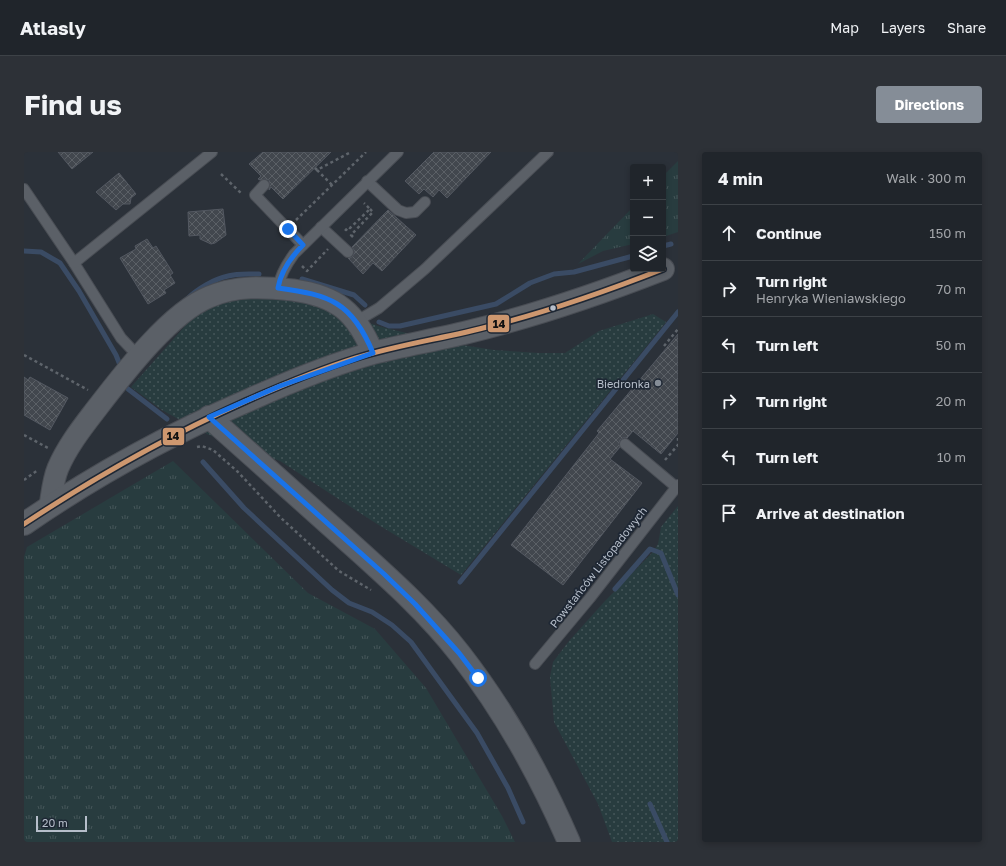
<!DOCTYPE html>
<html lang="en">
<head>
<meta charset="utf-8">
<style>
  :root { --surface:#20252b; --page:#2d3137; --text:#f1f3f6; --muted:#a2a5a9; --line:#3d4247; --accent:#858d97 }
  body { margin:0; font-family:"Golos Text",sans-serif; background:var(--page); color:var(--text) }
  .controls { position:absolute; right:12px; top:12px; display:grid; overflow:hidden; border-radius:4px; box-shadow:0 2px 6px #0003 }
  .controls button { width:36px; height:36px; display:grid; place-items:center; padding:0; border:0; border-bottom:1px solid var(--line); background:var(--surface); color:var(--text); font:20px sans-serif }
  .scale { position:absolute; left:12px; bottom:10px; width:51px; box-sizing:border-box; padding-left:4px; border:2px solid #b6beca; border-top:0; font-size:11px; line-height:14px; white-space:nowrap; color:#b6beca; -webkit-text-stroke:3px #1e2734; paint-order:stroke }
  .stop { position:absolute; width:12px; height:12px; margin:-9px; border:3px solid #1a73e8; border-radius:50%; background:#fff }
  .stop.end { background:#1a73e8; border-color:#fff; box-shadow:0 1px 4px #0008 }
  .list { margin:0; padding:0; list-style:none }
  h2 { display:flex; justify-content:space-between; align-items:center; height:52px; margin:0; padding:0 16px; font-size:17px }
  h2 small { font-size:13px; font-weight:400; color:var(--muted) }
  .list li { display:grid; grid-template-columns:26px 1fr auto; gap:12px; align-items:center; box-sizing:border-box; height:56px; padding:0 16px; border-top:1px solid var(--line) }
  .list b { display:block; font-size:15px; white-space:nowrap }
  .list p { margin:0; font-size:13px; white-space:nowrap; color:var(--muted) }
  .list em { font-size:13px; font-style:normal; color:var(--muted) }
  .icon { flex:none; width:22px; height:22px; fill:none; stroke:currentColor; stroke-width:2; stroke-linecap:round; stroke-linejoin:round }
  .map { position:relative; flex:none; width:654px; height:690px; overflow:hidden; border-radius:4px }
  header { display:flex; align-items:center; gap:24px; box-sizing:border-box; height:56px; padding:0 20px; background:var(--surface); border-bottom:1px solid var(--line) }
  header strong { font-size:19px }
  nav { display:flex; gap:22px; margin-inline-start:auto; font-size:14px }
  .intro { display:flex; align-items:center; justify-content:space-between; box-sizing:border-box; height:96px; padding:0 24px }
  h1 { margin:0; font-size:28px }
  .button { padding:10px 18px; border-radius:4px; background:var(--accent); color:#fff; font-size:14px; font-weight:700 }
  main { display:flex; gap:24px; padding:0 24px }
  aside { flex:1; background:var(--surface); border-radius:4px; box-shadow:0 2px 6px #0003 }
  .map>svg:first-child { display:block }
</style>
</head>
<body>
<header>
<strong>Atlasly</strong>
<nav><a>Map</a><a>Layers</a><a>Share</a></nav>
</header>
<div class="intro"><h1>Find us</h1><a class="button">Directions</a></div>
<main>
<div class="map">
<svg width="654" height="690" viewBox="0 0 654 690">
  <defs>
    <pattern id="grass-tufts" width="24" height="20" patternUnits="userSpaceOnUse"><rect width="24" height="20" fill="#283c3f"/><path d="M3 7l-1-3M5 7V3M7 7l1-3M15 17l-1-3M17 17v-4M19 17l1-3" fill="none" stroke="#455659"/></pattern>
    <pattern id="garden-dots" width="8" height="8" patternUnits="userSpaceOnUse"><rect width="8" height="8" fill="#283c3f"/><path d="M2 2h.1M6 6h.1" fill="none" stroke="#455659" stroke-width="1.8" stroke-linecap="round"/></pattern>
    <pattern id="building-cross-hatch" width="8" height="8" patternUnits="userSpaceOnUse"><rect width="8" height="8" fill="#42474e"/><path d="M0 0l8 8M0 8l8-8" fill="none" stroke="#5b6066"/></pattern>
  </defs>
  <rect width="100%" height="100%" fill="#2b3139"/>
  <g fill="url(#grass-tufts)">
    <path d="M654,9V80L639,85V24Z"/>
    <path d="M609,55V92L579,99L554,112Z"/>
    <path d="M149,309L284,441L351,477L402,536L478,664L491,690H0V405L3,395Z"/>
  </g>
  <g fill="url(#garden-dots)">
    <path d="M216,145L264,147L298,155L354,174L419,190L470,198L515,201H541L575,179L629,162L642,170L437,423L353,372L256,309L206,292L174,278L138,258L107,235L161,174L175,159Z"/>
    <path d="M654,354V690H588L574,652L530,570L526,525L529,510L545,489L581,449L629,400L634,392L637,375Z"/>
  </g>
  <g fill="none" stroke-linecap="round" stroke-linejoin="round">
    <g stroke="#3a4b64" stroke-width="5">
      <path d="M639,94L647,92"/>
      <path d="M0,99L17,100L36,111L55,139L92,203L96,213L95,216"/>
      <path d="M278,127L330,143L341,153"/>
      <path d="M163,147C173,137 190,127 204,124C214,121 225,122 235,122"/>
      <path d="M355,170L365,174H376L472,152L506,131L530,122L550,120L609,104"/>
      <path d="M104,237L143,267"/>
      <path d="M179,310L220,356L308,438L325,451L348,460L368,473L387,490L453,581L484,636L499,670"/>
      <path d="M436,430L654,160"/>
      <path d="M591,437L626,397L637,401L654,443"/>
      <path d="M626,652L643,690"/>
    </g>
  </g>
  <g fill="url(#building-cross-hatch)" stroke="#535861">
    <path d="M34,0H69L48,17Z"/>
    <path d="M239,0H307L259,47L247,35L245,38L246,34L245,28L241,27L236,28L234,27L237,24L225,12Z"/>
    <path d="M410,0H467L423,46L415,38L409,45L400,37L395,42L381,29Z"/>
    <path d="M95,21L112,42L107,46L106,52H99L92,58L72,40Z"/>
    <path d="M199,57L202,83L191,91L187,92L176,87V83L165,84L164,60Z"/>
    <path d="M364,58L392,83L358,119L349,111L339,122L324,106L328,105L330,102V98L328,95Z"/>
    <path d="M123,87L129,96L132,94L149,121L146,123L151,131L140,138L142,141L124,152L96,106L112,97L111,94Z"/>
    <path d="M654,182V281L637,302L609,279L603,286H599L596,288L595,291L596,295L586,307L618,331L539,433L487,393L575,281L573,279Z"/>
    <path d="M0,225L4,228L6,225L44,246L26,278L0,263Z"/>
  </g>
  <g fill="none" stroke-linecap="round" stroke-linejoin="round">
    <defs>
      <g id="service">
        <path d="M343,29L374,58L382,61L391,60L401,50"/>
        <path d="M240,33L231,43L279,93"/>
        <path d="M0,37L50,111L97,186L115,205"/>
        <path d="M297,75L324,100"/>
        <path d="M50,111L188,0"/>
        <path d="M254,136C256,123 262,113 270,102L374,0"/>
        <path d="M333,169L355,156L401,117L524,0"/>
        <path d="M601,292L652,335"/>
        <path d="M511,512L566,446L654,333"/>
      </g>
      <path id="minor" d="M26,354C28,341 29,328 34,316C43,295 57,277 70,260C97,225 145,161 185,145C213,133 240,135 269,138C313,144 332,160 349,201"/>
      <g id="tertiary">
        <path d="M185,265C229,304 272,343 316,382C358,420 401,457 436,502C481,560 516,623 545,690"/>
        <path d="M0,372C71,323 146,282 225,248C265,230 306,213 349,201C380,193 412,188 444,180C510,164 575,142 639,117"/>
      </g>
    </defs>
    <use href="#service" stroke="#494d54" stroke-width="12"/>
    <use href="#minor" stroke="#494d54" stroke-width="23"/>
    <use href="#tertiary" stroke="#494d54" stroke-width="24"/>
    <g stroke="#5e646b" stroke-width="2.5" stroke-dasharray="3 3" stroke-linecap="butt">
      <path d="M291,16L293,18L327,0"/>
      <path d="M293,18L308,33"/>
      <path d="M197,22L218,42"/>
      <path d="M272,68L342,0"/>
      <path d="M321,77L322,78L325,75L326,76L346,57L340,51"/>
      <path d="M329,85L327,83L349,60L346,57"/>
      <path d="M278,114L283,119L304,97"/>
      <path d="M640,194L654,177"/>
      <path d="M0,203L64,238"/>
      <path d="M0,283L24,296"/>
      <path d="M173,295L178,294L189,298L214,320L257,366L315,419L347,438"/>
      <path d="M641,308L654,293V286"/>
      <path d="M0,328L14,318"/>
    </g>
    <use href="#service" stroke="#5b6067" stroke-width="10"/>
    <use href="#minor" stroke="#5b6067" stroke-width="21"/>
    <use href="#tertiary" stroke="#5b6067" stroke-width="22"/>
    <defs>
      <path id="bus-1" d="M0,372C71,325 144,284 222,249C258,233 294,218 332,206C376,192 423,186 467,174C526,159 583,139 639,117"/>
    </defs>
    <use href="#bus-1" stroke="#1e2734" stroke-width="8"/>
    <use href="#bus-1" stroke="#cd976f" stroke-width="5"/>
  </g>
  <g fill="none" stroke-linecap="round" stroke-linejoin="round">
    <path stroke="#1a73e8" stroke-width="5" d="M264,77L279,93C267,105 257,118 254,136C306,143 328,150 349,201L256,234L185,265L360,422L391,452L435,501L454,526"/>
  </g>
  <circle fill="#b6beca" stroke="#1e2734" stroke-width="1.5" cx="529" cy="156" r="3.5"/>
  <circle fill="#858d97" stroke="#1e2734" stroke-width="1.5" cx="634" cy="231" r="4"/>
  <g text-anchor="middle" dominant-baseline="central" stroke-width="3.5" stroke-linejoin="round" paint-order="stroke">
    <g font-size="11" fill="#b6beca" stroke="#1e2734" text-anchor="end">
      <text x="626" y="231">Biedronka</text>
    </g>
    <g font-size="11" fill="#b6beca" stroke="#1e2734">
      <text transform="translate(574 415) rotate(-52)">Powstańców Listopadowych</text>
    </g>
  </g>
  <g stroke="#1e2734" stroke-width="1.5">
    <rect x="463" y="162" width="23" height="19" rx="4" fill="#cd976f"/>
    <rect x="138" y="275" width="23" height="19" rx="4" fill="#cd976f"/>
  </g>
  <g font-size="11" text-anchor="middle" font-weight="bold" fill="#111">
    <text x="475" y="176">14</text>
    <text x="149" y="288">14</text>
  </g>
</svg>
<div class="controls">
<button>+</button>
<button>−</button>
<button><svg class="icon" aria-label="layers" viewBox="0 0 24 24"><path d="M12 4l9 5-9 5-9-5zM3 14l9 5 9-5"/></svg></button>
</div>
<div class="scale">20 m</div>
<div class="stop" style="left:454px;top:526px"></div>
<div class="stop end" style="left:264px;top:77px"></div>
</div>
<aside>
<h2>4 min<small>Walk · 300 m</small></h2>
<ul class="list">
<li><svg class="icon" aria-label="ahead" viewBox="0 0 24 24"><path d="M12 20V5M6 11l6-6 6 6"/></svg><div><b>Continue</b></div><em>150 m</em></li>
<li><svg class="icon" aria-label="right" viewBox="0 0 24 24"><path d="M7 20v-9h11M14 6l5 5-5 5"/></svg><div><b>Turn right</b><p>Henryka Wieniawskiego</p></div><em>70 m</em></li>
<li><svg class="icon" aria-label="left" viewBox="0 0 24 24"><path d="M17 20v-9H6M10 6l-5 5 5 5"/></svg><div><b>Turn left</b></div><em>50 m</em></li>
<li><svg class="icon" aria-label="right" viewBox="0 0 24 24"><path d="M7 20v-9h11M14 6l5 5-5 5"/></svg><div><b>Turn right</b></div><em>20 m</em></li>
<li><svg class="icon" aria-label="left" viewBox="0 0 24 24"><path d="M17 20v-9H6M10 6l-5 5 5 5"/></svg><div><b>Turn left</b></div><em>10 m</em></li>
<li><svg class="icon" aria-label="arrive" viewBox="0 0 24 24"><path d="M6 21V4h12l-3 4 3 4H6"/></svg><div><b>Arrive at destination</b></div></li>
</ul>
</aside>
</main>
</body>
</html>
